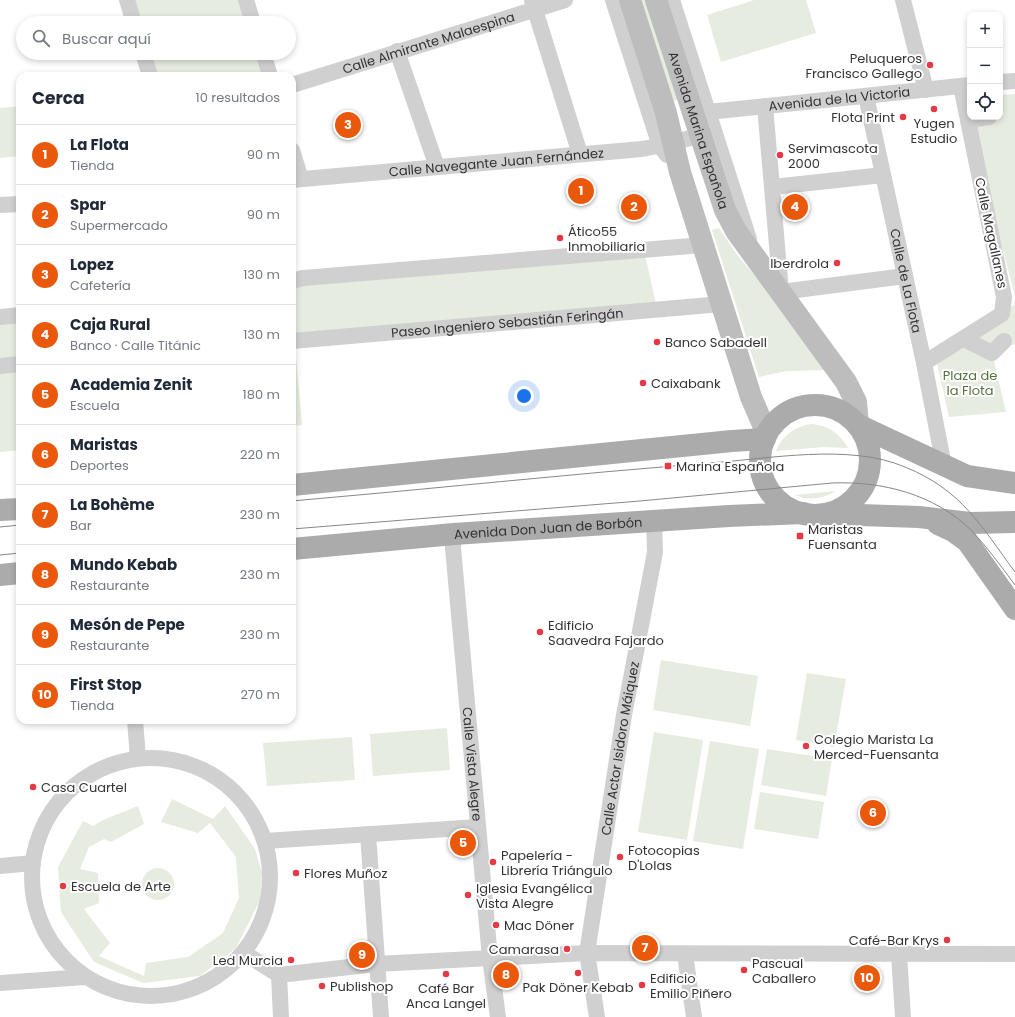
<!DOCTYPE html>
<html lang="es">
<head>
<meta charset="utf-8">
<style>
  :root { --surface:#fff; --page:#f6f6f7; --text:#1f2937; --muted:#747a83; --line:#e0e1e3; --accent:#ea580c }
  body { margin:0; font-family:Poppins,sans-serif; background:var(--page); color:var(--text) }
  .controls { position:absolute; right:12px; top:12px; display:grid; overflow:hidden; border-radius:8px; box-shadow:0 2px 6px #0003 }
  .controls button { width:36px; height:36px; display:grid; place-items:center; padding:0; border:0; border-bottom:1px solid var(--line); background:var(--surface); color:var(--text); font:20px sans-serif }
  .you { position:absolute; left:524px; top:396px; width:14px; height:14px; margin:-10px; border:3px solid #fff; border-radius:50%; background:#1a73e8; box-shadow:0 0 0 6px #1a73e833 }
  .badge { display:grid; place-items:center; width:26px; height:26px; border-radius:50%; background:var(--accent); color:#fff; font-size:13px; font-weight:700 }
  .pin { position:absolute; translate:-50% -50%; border:2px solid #fff; box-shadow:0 1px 4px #0006 }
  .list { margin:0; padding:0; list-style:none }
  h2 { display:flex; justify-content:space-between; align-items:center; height:52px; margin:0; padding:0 16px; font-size:17px }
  h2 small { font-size:13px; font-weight:400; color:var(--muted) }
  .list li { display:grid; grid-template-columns:26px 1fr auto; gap:12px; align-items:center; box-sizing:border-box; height:60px; padding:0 16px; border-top:1px solid var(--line) }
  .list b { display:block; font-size:15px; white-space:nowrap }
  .list p { margin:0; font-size:13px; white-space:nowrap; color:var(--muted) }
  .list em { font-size:13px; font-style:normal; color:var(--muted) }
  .icon { flex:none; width:22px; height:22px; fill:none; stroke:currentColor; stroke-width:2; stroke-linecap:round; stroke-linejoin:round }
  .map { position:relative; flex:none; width:1015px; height:1017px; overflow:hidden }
  .search { position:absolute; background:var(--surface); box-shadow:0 2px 6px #0003; left:16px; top:16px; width:280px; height:44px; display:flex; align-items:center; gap:10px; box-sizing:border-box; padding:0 14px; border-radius:22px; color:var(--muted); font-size:15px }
  .panel { position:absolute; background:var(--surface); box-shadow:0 2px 6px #0003; left:16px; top:72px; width:280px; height:652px; border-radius:12px }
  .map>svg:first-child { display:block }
</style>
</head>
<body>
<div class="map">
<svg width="1015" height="1017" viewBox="0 0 1015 1017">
  <rect width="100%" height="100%" fill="#fff"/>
  <g fill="#e6ecdf">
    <path d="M129,0H240L246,23H137Z"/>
    <path d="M638,0H648L679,99L671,102Z"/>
    <path d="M754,0H806L816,33L721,62L707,15Z"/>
    <path d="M147,53H255L261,76H155Z"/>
    <path d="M1015,94V296L964,99L970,117H1000V95Z"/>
    <path d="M20,106V156L0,158V108Z"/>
    <path d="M719,228L738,256L771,294L827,370L787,371L759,377L712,230Z"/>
    <path d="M645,255L656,304L294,335L302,425L292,426V282Z"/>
    <path d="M1015,304V344L992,353L1006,412L949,417L937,363Z"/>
    <path d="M20,308V450L0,452V310Z"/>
    <path d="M811,424C828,425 839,433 848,448L824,447L776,451C783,435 794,427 811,424Z"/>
    <path d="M836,491C822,499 810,501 795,495Z"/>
    <path d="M661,660L758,676L750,726L653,710Z"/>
    <path d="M807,673L846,679L834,747L796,740Z"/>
    <path d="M447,728L450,770L373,776L370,734Z"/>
    <path d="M654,732L703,740L687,840L638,832Z"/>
    <path d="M352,737L355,780L267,786L263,743Z"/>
    <path d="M710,741L759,749L743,849L693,841Z"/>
    <path d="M767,749L832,759L826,796L761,785Z"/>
    <path d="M760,792L824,802L818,839L754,829Z"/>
    <path d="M172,799L213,819L225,806L255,849L262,873L260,900L236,948L200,976L143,983L94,962L61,912L58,867L83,821L93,826L103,820L138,806L144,824L111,842L104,839L89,847L80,869L98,873L99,903L84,909L110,943L99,956L144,976L146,963L188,957L223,933L239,898L236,857L210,823L198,833L161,822Z"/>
    <circle cx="158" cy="884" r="16"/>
  </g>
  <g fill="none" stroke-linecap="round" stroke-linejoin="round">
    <g stroke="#d0d0d0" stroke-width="16">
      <path d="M127,0L134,23"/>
      <path d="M246,0L253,23"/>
      <path d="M532,0L580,154"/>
      <path d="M613,0L660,146L667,155"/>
      <path d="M672,0L749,239"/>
      <path d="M903,0L926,90"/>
      <path d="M397,51L437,167"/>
      <path d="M143,53L150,76"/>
      <path d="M263,53L270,76"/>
      <path d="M1000,82L1015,81"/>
      <path id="s1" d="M292,85L565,0"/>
      <path id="s2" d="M866,96L924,363L944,466"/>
      <path d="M765,106L781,292L905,276"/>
      <path id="s3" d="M708,112L970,85"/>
      <path d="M968,120L989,117"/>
      <path d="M292,150L301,179"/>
      <path id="s4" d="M292,180L642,149L673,143L700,135"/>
      <path d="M773,187L883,175"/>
      <path d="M0,205L20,204"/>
      <path d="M292,281L303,278L703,245"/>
      <path d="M0,317L20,315"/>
      <path d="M964,339L992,353L1004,341"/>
      <path id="s5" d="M292,341L722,304"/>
      <path d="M924,363L1002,314L1004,297L961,86"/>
      <path d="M0,366L20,364"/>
      <path id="s6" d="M454,534L453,548L490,958L498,1017"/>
      <path d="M135,720L138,758"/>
      <circle cx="151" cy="877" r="119"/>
      <path d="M368,834L381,1017"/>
      <path d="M265,841L478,827"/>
      <path d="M0,866L33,863"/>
      <path d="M244,953L279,975L376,964L587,953L1015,954"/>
      <path d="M685,954L694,1017"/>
      <path d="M899,954L903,1017"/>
      <path d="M279,975L281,1017"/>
      <path d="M0,983L85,977"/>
      <path id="s7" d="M597,1017L587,953L624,715L655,552L654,521"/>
    </g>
    <g stroke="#bdbdbd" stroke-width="22">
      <path d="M630,0L666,113L680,172L751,397L767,434"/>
      <path id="s8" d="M656,0L725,210L736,231L846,382L856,402L858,425"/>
    </g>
    <g stroke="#ababab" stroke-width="22">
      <circle cx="815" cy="460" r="55"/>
      <path d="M858,425L967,476L1015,483"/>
      <path d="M292,485L732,441L765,439"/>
      <path d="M0,510L20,509"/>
      <path d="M830,514L919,517L970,523L1015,522"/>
      <path d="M938,524L953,531L967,541L1015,609"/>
      <path id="s9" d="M292,549L454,534L729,516L804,513"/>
      <path d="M0,575L20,573"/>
    </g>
    <g stroke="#888" stroke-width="1">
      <path d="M292,501C431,489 570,474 709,463C769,459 849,443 905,467C962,490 981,526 1015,572"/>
      <path d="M0,527L20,525"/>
      <path d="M292,529L640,501L832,483C882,481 934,494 971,530C987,547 1001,566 1015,585"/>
      <path d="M0,555L20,553"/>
    </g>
  </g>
  <g fill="#e63946" stroke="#fff" stroke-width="1.5">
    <circle cx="930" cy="65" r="4"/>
    <circle cx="934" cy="109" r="4"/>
    <circle cx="903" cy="117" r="4"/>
    <circle cx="780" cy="155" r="4"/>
    <circle cx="560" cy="238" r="4"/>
    <circle cx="837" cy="263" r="4"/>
    <circle cx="657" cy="342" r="4"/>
    <circle cx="643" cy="383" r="4"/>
    <rect x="664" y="462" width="8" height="8" rx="2"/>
    <rect x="796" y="532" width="8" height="8" rx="2"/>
    <circle cx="540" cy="632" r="4"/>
    <circle cx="806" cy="746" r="4"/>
    <circle cx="33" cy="787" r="4"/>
    <circle cx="620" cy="857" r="4"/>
    <circle cx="493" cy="862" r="4"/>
    <circle cx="296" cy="873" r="4"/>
    <circle cx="63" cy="886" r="4"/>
    <circle cx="468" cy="895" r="4"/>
    <circle cx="496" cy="925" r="4"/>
    <circle cx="947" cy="940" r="4"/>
    <circle cx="567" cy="949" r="4"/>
    <circle cx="291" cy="960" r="4"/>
    <circle cx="744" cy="970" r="4"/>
    <circle cx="578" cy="973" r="4"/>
    <circle cx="446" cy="974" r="4"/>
    <circle cx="642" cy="985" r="4"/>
    <circle cx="322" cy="986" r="4"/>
  </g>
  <g text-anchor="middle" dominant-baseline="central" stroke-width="4" stroke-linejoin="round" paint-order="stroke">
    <g font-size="13" fill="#333" stroke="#fff">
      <text stroke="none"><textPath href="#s1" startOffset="143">Calle Almirante Malaespina</textPath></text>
      <text stroke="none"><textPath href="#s3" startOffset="132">Avenida de la Victoria</textPath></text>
      <text stroke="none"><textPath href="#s8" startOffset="137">Avenida Marina Española</textPath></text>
      <text stroke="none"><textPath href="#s4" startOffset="205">Calle Navegante Juan Fernández</textPath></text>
      <text transform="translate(991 233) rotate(78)">Calle Magallanes</text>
      <text stroke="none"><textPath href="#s2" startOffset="189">Calle de La Flota</textPath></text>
      <text stroke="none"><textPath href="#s5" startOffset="216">Paseo Ingeniero Sebastián Feringán</textPath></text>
      <text stroke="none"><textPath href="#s9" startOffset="257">Avenida Don Juan de Borbón</textPath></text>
      <text stroke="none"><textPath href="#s7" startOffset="272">Calle Actor Isidoro Máiquez</textPath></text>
      <text stroke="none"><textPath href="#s6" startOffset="231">Calle Vista Alegre</textPath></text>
    </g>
    <g font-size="13" fill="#333" stroke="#fff" text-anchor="start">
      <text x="922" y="58" text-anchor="end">Peluqueros<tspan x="922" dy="15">Francisco Gallego</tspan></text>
      <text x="895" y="117" text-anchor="end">Flota Print</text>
      <text x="934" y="123" text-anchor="middle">Yugen<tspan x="934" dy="15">Estudio</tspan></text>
      <text x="788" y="148">Servimascota<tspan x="788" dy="15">2000</tspan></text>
      <text x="568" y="231">Ático55<tspan x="568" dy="15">Inmobiliaria</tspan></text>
      <text x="829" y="263" text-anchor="end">Iberdrola</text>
      <text x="665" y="342">Banco Sabadell</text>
      <text x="651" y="383">Caixabank</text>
      <text x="676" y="466">Marina Española</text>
      <text x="808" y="529">Maristas<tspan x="808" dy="15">Fuensanta</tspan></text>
      <text x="548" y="625">Edificio<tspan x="548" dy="15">Saavedra Fajardo</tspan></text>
      <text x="814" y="739">Colegio Marista La<tspan x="814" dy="15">Merced-Fuensanta</tspan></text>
      <text x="41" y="787">Casa Cuartel</text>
      <text x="628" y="850">Fotocopias<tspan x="628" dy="15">D'Lolas</tspan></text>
      <text x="501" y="855">Papelería -<tspan x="501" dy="15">Librería Triángulo</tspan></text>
      <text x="304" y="873">Flores Muñoz</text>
      <text x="71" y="886">Escuela de Arte</text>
      <text x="476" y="888">Iglesia Evangélica<tspan x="476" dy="15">Vista Alegre</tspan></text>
      <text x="504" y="925">Mac Döner</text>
      <text x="939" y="940" text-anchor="end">Café-Bar Krys</text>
      <text x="559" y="949" text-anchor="end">Camarasa</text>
      <text x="283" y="960" text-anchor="end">Led Murcia</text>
      <text x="752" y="963">Pascual<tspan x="752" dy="15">Caballero</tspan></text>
      <text x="650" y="978">Edificio<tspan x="650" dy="15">Emilio Piñero</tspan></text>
      <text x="330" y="986">Publishop</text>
      <text x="578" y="987" text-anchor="middle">Pak Döner Kebab</text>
      <text x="446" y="988" text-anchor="middle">Café Bar<tspan x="446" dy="15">Anca Langel</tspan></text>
    </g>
    <g font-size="13" fill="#56703f" stroke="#fff">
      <text x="970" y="375">Plaza de<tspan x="970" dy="15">la Flota</tspan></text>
    </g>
  </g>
</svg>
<div class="controls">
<button>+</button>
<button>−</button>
<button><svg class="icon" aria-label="locate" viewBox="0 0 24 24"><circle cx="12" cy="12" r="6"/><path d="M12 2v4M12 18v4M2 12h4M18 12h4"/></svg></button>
</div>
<div class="you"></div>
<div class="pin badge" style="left:581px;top:191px">1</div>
<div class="pin badge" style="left:634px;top:207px">2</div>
<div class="pin badge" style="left:348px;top:125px">3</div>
<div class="pin badge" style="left:795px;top:207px">4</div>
<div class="pin badge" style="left:463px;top:843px">5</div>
<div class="pin badge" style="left:873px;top:813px">6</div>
<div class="pin badge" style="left:645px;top:948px">7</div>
<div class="pin badge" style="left:506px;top:975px">8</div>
<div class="pin badge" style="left:362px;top:955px">9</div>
<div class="pin badge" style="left:867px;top:978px">10</div>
<div class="search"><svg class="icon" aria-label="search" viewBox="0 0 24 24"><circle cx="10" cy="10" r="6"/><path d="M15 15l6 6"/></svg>Buscar aquí</div>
<section class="panel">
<h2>Cerca<small>10 resultados</small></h2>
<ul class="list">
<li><span class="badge">1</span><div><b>La Flota</b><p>Tienda</p></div><em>90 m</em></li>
<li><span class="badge">2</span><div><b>Spar</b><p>Supermercado</p></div><em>90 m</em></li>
<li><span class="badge">3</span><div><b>Lopez</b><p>Cafetería</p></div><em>130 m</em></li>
<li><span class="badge">4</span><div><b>Caja Rural</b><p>Banco · Calle Titánic</p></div><em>130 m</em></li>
<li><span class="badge">5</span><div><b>Academia Zenit</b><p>Escuela</p></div><em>180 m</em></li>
<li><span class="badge">6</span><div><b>Maristas</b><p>Deportes</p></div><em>220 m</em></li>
<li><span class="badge">7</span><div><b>La Bohème</b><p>Bar</p></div><em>230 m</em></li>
<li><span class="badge">8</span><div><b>Mundo Kebab</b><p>Restaurante</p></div><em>230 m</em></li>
<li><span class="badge">9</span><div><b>Mesón de Pepe</b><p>Restaurante</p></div><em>230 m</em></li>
<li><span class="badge">10</span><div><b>First Stop</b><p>Tienda</p></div><em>270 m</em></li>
</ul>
</section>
</div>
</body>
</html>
